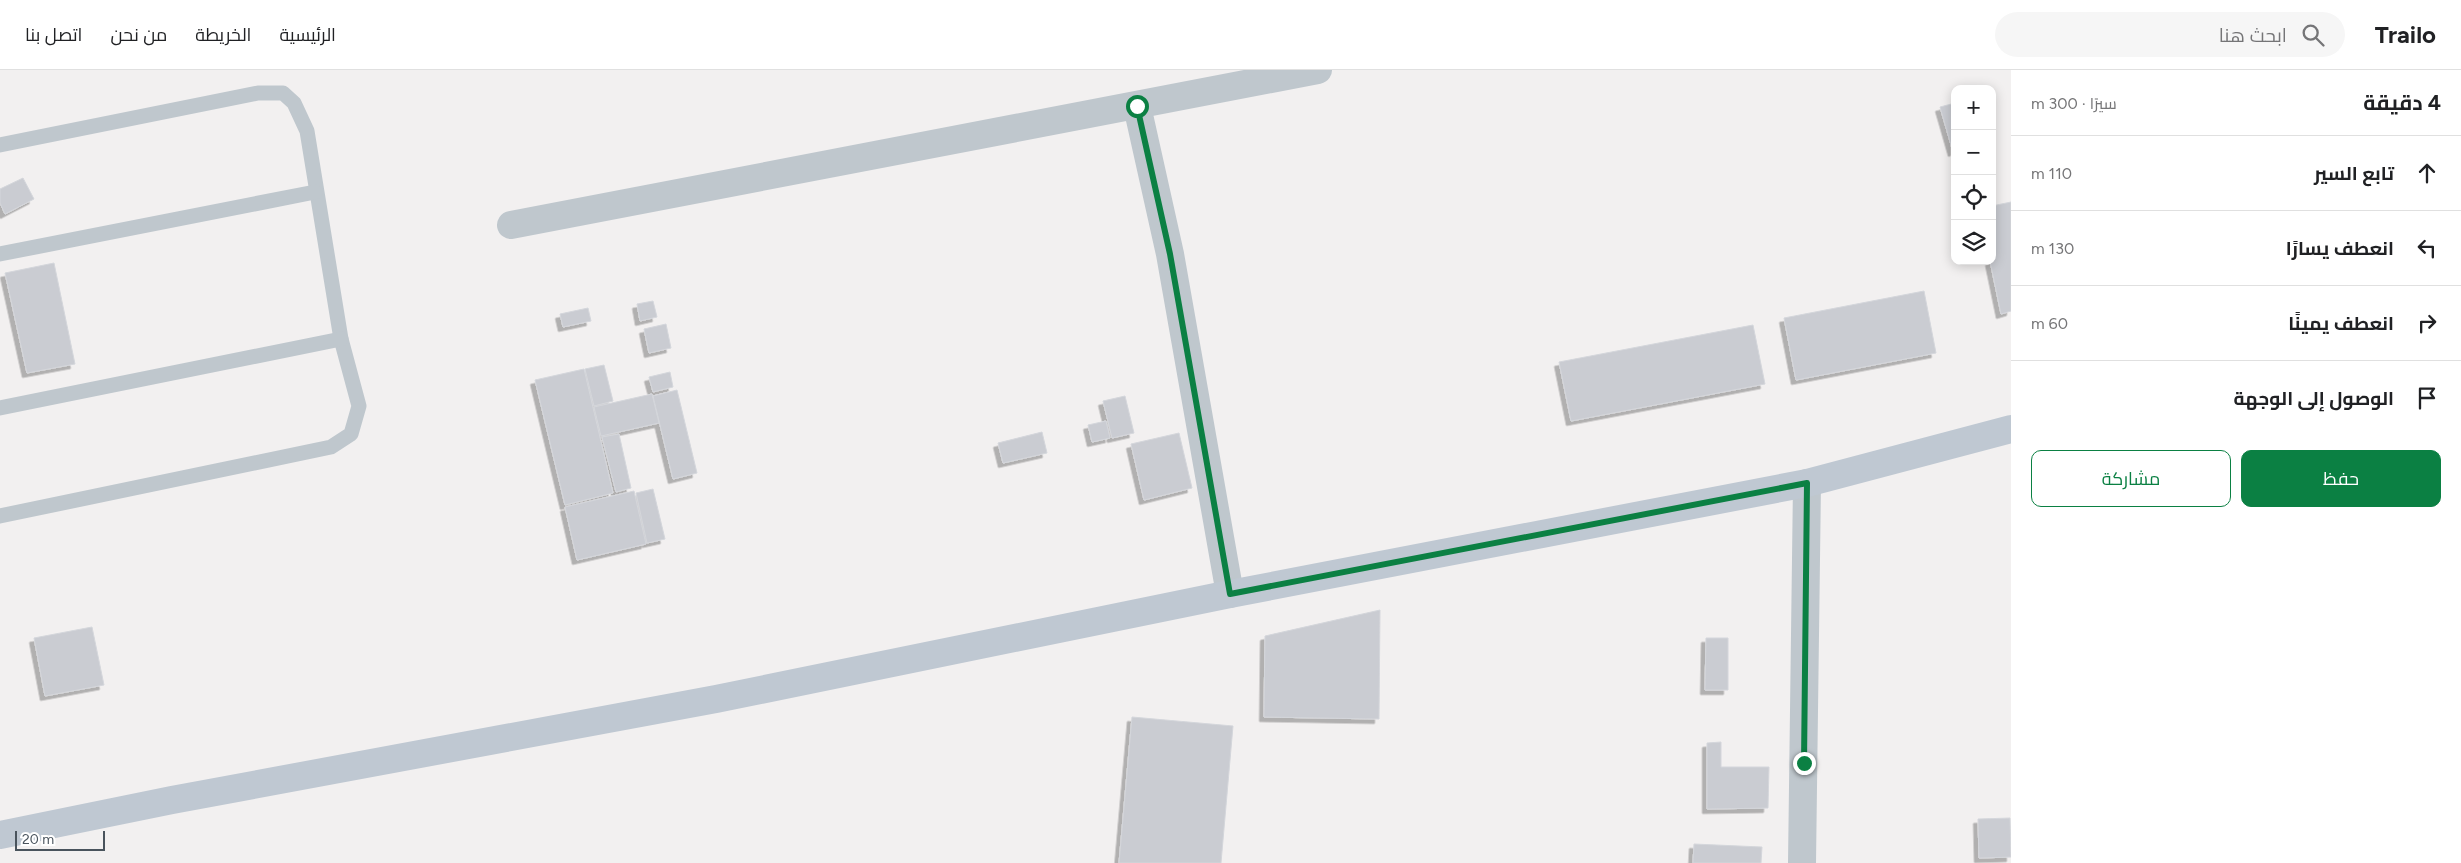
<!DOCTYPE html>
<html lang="ar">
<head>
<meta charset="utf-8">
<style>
  :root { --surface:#fff; --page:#f6f6f6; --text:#202124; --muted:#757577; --line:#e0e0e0; --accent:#0b8043 }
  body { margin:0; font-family:Figtree,Cairo,sans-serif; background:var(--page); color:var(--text); direction:rtl }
  .controls { position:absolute; right:15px; top:15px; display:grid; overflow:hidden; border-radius:10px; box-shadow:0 2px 12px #0003 }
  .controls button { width:45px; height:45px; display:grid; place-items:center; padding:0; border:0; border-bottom:1px solid var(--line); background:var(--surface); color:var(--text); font:25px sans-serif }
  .scale { position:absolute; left:15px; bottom:12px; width:90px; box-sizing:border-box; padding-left:5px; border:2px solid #49535c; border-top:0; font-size:14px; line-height:18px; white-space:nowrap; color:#49535c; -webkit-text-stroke:4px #fff; paint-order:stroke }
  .stop { position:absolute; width:15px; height:15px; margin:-11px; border:4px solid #0b8043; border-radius:50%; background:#fff }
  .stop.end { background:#0b8043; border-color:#fff; box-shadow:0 1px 5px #0008 }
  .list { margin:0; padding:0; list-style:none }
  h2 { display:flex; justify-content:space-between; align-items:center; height:65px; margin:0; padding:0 20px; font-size:21px }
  h2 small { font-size:16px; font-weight:400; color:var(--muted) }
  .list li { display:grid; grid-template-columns:32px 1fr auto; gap:15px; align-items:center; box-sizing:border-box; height:75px; padding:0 20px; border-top:1px solid var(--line) }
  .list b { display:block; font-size:19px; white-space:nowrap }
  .list em { font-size:16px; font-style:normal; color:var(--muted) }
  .actions { display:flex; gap:10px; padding:15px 20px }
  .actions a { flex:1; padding:11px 0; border:1px solid var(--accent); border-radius:10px; text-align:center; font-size:18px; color:var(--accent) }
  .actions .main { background:var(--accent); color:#fff }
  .icon { flex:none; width:28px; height:28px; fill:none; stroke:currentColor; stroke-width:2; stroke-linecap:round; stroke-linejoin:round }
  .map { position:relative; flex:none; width:2011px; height:793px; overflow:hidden; direction:ltr }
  header { display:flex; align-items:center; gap:30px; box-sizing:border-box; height:70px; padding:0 25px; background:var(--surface); border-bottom:1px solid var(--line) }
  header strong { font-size:24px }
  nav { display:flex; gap:28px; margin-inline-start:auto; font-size:18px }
  .search { width:350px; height:45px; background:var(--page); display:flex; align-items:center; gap:12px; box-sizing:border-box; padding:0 18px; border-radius:28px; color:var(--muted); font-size:19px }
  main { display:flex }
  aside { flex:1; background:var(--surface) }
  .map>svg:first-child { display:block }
</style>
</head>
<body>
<header>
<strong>Trailo</strong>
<div class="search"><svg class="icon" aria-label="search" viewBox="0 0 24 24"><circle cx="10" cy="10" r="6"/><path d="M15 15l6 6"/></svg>ابحث هنا</div>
<nav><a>الرئيسية</a><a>الخريطة</a><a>من نحن</a><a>اتصل بنا</a></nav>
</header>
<main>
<aside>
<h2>4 دقيقة<small>سيرًا · 300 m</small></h2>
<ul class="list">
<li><svg class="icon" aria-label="ahead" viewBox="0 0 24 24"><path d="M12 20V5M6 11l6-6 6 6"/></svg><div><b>تابع السير</b></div><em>110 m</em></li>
<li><svg class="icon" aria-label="left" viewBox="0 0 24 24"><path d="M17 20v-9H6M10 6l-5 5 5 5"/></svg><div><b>انعطف يسارًا</b></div><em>130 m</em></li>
<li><svg class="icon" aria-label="right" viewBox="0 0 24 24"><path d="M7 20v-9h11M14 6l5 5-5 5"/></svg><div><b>انعطف يمينًا</b></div><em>60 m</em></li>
<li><svg class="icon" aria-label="arrive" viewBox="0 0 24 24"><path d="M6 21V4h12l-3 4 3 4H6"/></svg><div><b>الوصول إلى الوجهة</b></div></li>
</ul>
<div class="actions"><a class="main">حفظ</a><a>مشاركة</a></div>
</aside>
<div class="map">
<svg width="2011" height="793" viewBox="0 0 2011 793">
  <defs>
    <filter id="shadow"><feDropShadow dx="-4.5" dy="4.5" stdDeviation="0" flood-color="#0004"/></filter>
  </defs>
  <rect width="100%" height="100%" fill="#f2f0f0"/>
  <g fill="#caccd2" stroke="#d4d6db" filter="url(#shadow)">
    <path d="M1955,33V81L1953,82L1940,37Z"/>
    <path d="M23,108L34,129L5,144L0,133V119Z"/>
    <path d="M2011,132V241L2001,244L1990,191H1992V136Z"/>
    <path d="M54,193L75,294L27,303L5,203Z"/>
    <path d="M1924,221L1936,283L1796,310L1784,248Z"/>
    <path d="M653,231L657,247L640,251L637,234Z"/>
    <path d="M588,238L591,251L563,257L560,244Z"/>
    <path d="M666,254L671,278L649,283L644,259Z"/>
    <path d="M1753,255L1765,314L1571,351L1559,292Z"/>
    <path d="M604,295L613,331L594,336L585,299Z"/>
    <path d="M584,299L613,423L565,435L535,310Z"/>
    <path d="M670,302L673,317L653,322L649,307Z"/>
    <path d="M677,320L697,403L673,409L653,326Z"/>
    <path d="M652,324L659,353L601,366L594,337Z"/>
    <path d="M1125,326L1134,363L1112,368L1103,331Z"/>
    <path d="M1106,351L1110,368L1092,372L1088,355Z"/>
    <path d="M1042,362L1047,383L1003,393L998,373Z"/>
    <path d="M1179,363L1192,418L1144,430L1131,374Z"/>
    <path d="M619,364L631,418L616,422L602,367Z"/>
    <path d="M653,419L665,469L647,473L636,423Z"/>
    <path d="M634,421L646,474L577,490L565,437Z"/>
    <path d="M1380,540L1379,649L1264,647L1265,566Z"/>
    <path d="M92,557L104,615L45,626L34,568Z"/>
    <path d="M1706,568H1728V620H1705Z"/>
    <path d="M1132,647L1233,656L1221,793H1119Z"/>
    <path d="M1721,672V697H1769L1768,738L1707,739V673Z"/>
    <path d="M2010,748L2011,787L1979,788L1978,749Z"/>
    <path d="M1694,774L1762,777L1761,793H1693Z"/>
  </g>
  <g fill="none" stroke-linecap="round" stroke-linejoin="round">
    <g stroke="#bfc7cd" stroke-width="15">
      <path d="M0,75L258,23H283L294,33L307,61L341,269L359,336L351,364L331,377L0,446"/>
      <path d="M0,184L315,122"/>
      <path d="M0,338L341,269"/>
    </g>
    <g stroke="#bfc7cd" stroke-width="28">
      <path d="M1137,36L1170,184L1230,524"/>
      <path d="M511,155L1318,0"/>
      <path d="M1802,793L1807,413"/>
    </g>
    <path stroke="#bfc8d2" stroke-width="28" d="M0,765L172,730L716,629L1230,524L1807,413L2011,359"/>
  </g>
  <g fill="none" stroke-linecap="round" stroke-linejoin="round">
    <path stroke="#0b8043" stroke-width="6" d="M1137,36L1170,184L1230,524L1807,413L1804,693"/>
  </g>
</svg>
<div class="controls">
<button>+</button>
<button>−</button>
<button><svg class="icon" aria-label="locate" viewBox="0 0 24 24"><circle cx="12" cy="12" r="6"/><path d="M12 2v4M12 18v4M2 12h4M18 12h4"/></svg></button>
<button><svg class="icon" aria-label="layers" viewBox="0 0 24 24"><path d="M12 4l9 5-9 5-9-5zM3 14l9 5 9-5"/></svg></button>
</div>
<div class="scale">20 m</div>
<div class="stop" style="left:1137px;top:36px"></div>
<div class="stop end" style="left:1804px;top:693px"></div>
</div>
</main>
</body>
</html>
